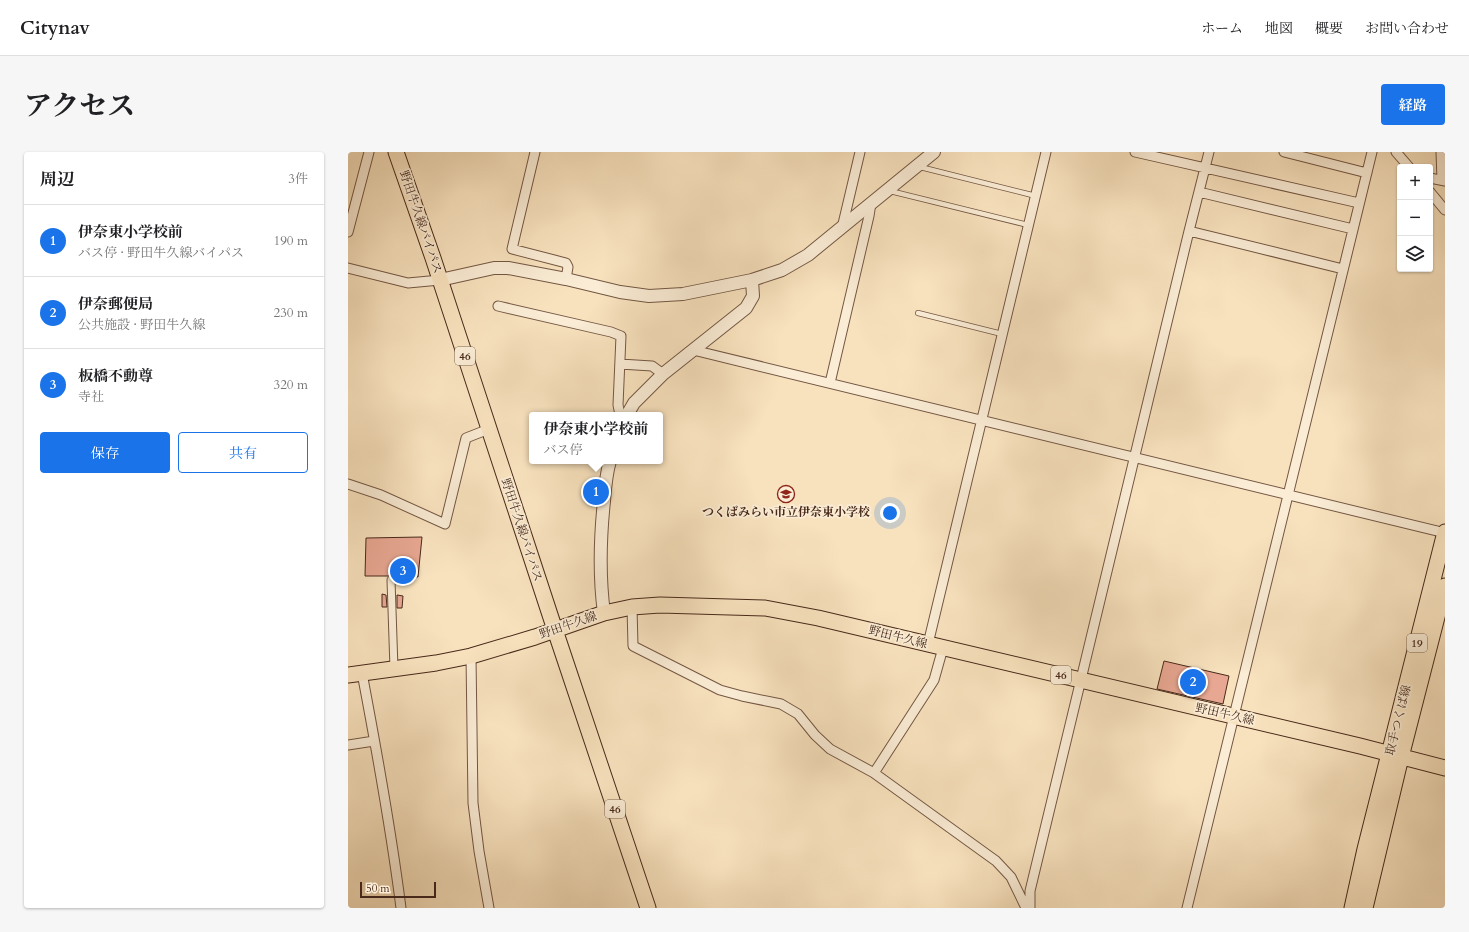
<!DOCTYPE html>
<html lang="ja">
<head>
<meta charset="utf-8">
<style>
	:root { --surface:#fff; --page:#f6f6f6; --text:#202124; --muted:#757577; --line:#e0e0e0; --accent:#1a73e8 }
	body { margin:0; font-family:Cardo,"Noto Serif JP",serif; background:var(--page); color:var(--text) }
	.controls { position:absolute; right:12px; top:12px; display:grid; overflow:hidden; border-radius:4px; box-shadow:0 1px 3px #0004 }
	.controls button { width:36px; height:36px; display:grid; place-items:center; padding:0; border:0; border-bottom:1px solid var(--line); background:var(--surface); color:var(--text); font:20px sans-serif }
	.scale { position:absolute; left:12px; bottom:10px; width:76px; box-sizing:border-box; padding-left:4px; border:2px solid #48291a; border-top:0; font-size:11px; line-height:14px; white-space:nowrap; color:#48291a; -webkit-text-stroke:3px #faecd5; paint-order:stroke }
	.you { position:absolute; left:542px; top:361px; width:14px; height:14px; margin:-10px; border:3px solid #fff; border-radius:50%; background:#1a73e8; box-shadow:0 0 0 6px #1a73e833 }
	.badge { display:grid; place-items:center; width:26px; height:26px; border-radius:50%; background:var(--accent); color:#fff; font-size:13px; font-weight:700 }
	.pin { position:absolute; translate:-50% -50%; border:2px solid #fff; box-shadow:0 1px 4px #0006 }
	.popup { position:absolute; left:181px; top:260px; width:134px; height:52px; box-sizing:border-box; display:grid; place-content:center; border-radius:4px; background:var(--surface); filter:drop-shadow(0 1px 3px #0005); font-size:13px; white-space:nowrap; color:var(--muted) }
	.popup b { font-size:15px; color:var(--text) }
	.popup::after { content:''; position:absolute; left:50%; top:100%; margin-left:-8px; border:8px solid transparent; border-top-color:var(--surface) }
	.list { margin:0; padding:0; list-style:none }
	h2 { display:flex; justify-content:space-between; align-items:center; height:52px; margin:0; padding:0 16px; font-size:17px }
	h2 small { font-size:13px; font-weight:400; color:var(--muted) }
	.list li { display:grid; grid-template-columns:26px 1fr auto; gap:12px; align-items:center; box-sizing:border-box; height:72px; padding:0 16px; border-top:1px solid var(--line) }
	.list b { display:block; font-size:15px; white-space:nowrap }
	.list p { margin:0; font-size:13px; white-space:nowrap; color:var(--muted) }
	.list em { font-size:13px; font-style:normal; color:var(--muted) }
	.actions { display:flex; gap:8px; padding:12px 16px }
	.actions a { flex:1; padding:9px 0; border:1px solid var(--accent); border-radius:4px; text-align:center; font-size:14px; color:var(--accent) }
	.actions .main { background:var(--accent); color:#fff }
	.icon { flex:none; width:22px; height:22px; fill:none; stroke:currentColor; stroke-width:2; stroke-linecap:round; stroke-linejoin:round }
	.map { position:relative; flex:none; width:1097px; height:756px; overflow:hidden; border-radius:4px }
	header { display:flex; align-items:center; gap:24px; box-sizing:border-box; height:56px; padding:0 20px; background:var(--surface); border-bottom:1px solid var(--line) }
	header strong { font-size:19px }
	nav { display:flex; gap:22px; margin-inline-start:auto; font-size:14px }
	.intro { display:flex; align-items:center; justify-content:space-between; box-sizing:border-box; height:96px; padding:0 24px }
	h1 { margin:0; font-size:28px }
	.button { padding:10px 18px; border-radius:4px; background:var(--accent); color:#fff; font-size:14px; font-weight:700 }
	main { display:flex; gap:24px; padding:0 24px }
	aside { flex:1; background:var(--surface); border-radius:4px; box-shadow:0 1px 3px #0004 }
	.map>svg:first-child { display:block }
	.building { fill:#e8a792; stroke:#48291a }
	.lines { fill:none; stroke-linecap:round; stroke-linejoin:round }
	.service-casing { stroke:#745743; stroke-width:6 }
	.pedestrian-casing { stroke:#745743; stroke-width:9 }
	.minor-casing { stroke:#745743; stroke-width:11 }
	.tertiary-casing { stroke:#745743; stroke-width:14 }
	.primary-casing { stroke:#48291a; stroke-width:17 }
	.service { stroke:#faecd5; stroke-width:4.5 }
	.pedestrian { stroke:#faecd5; stroke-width:7 }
	.minor { stroke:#faecd5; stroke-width:9 }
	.tertiary { stroke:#faecd5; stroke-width:12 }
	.primary { stroke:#f8e2be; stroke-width:15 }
	.labels { text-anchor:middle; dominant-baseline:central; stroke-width:3.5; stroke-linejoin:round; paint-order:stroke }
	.shield { fill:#faecd5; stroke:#7d6452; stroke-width:1 }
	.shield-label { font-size:11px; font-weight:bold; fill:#48291a }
	.street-label { font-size:12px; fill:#48291a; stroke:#faecd5 }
	.poi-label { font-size:12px; font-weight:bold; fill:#48291a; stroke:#faecd5 }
</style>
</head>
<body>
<header>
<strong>Citynav</strong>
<nav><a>ホーム</a><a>地図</a><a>概要</a><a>お問い合わせ</a></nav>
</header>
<div class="intro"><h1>アクセス</h1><a class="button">経路</a></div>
<main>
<aside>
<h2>周辺<small>3件</small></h2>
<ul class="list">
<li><span class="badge">1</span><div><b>伊奈東小学校前</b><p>バス停 · 野田牛久線バイパス</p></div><em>190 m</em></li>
<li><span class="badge">2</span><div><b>伊奈郵便局</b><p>公共施設 · 野田牛久線</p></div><em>230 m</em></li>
<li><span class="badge">3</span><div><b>板橋不動尊</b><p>寺社</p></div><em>320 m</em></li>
</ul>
<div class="actions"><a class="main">保存</a><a>共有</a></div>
</aside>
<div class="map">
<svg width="1097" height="756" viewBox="0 0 1097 756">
	<rect width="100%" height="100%" fill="#f8e2be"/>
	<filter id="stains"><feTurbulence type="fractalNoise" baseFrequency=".005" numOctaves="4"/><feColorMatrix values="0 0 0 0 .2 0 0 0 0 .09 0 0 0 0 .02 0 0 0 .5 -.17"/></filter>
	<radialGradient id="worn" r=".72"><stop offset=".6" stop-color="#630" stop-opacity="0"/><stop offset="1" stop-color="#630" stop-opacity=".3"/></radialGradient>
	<path class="building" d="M74,385L70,425L46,424L43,423L40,424H17L18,386Z
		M34,442L38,443L39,455H34Z
		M49,443L55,444L54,456H49Z
		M816,509L881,524L875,552L809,537Z"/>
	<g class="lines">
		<g class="service-casing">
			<path id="service" d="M572,15L688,44
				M542,39L680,73
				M570,161L654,182"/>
		</g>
		<g class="pedestrian-casing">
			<path id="pedestrian" d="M43,428L46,517"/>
		</g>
		<g class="minor-casing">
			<path id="minor" d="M187,0L164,97L218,111L220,115L218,127
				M787,0L1011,51
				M936,0L1019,21
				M1048,0L1061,15
				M1093,0L1094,28
				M1082,26L1097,29
				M851,40L1005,77
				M1082,40L1097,58
				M494,76L512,0
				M841,79L995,117
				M0,80L21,0
				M0,116L60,131L92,128
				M150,154L263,180L273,184L270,253L272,263
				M345,198L1097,381
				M272,212L304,214L315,222
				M482,231L521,64L523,51
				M0,332L33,343L97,372L118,286L141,277
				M284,455L285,494L372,538L394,544L433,552L450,562L467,583L482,597L526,621L648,709L663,725L678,756
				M580,492L698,0
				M123,504L125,651L131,699L141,756
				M14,521C29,600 43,677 53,756
				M0,593L26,589
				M526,621L586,528L595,496
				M682,756V739L841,79L861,0
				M839,756L1024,0"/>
		</g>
		<g class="tertiary-casing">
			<path id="tertiary" d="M92,128L146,116H160L218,127L272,140L301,144L335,142L404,128L434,118L460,103L586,0
				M279,263L286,251L315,222L398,156L405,144L404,128
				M256,461C251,424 252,387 256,349C257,336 258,322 262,309"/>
		</g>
		<g class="primary-casing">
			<path id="primary" d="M48,0L85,106L207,478L300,756
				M0,523L88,511L123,504L187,485L256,461L284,455L312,453L417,456L470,466L1012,594L1097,616
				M1004,756L1017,697L1097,380
				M1017,756L1053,605L1097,434"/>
		</g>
		<use href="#service" class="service"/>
		<use href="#pedestrian" class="pedestrian"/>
		<use href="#minor" class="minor"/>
		<use href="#tertiary" class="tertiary"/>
		<use href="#primary" class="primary"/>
	</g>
	<defs>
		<g id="school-ring" transform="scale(0.9)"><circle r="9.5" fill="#faecd5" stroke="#8f2418" stroke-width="1.5"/><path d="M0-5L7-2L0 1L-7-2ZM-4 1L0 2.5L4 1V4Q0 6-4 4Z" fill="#8f2418"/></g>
	</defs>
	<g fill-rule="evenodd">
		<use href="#school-ring" x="438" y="342"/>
	</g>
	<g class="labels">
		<g class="shield">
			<rect x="107" y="195" width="20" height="18" rx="3"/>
			<rect x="1059" y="482" width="20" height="18" rx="3"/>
			<rect x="703" y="514" width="20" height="18" rx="3"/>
			<rect x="257" y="648" width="20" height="18" rx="3"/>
		</g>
		<g class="shield-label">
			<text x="117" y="204">46</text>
			<text x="1069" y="491">19</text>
			<text x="713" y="523">46</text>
			<text x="267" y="657">46</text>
		</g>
		<g class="street-label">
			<text transform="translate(73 70) rotate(71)">野田牛久線バイパス</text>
			<text transform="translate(174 378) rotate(72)">野田牛久線バイパス</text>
			<text transform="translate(220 473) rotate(-19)">野田牛久線</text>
			<text transform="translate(550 485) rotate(14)">野田牛久線</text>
			<text transform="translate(877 562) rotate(13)">野田牛久線</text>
			<text transform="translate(1050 568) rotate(-76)">取手つくば線</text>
		</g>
		<g class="poi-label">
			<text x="438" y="360">つくばみらい市立伊奈東小学校</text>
		</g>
	</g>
	<rect width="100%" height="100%" filter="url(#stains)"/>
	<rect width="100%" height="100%" fill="url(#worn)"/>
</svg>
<div class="controls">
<button>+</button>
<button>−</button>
<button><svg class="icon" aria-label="layers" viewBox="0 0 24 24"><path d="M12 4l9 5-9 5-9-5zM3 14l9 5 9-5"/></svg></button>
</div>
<div class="scale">50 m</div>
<div class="you"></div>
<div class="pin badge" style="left:248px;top:340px">1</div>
<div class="popup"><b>伊奈東小学校前</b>バス停</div>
<div class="pin badge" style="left:845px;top:530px">2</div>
<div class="pin badge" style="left:55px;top:419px">3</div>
</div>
</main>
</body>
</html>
